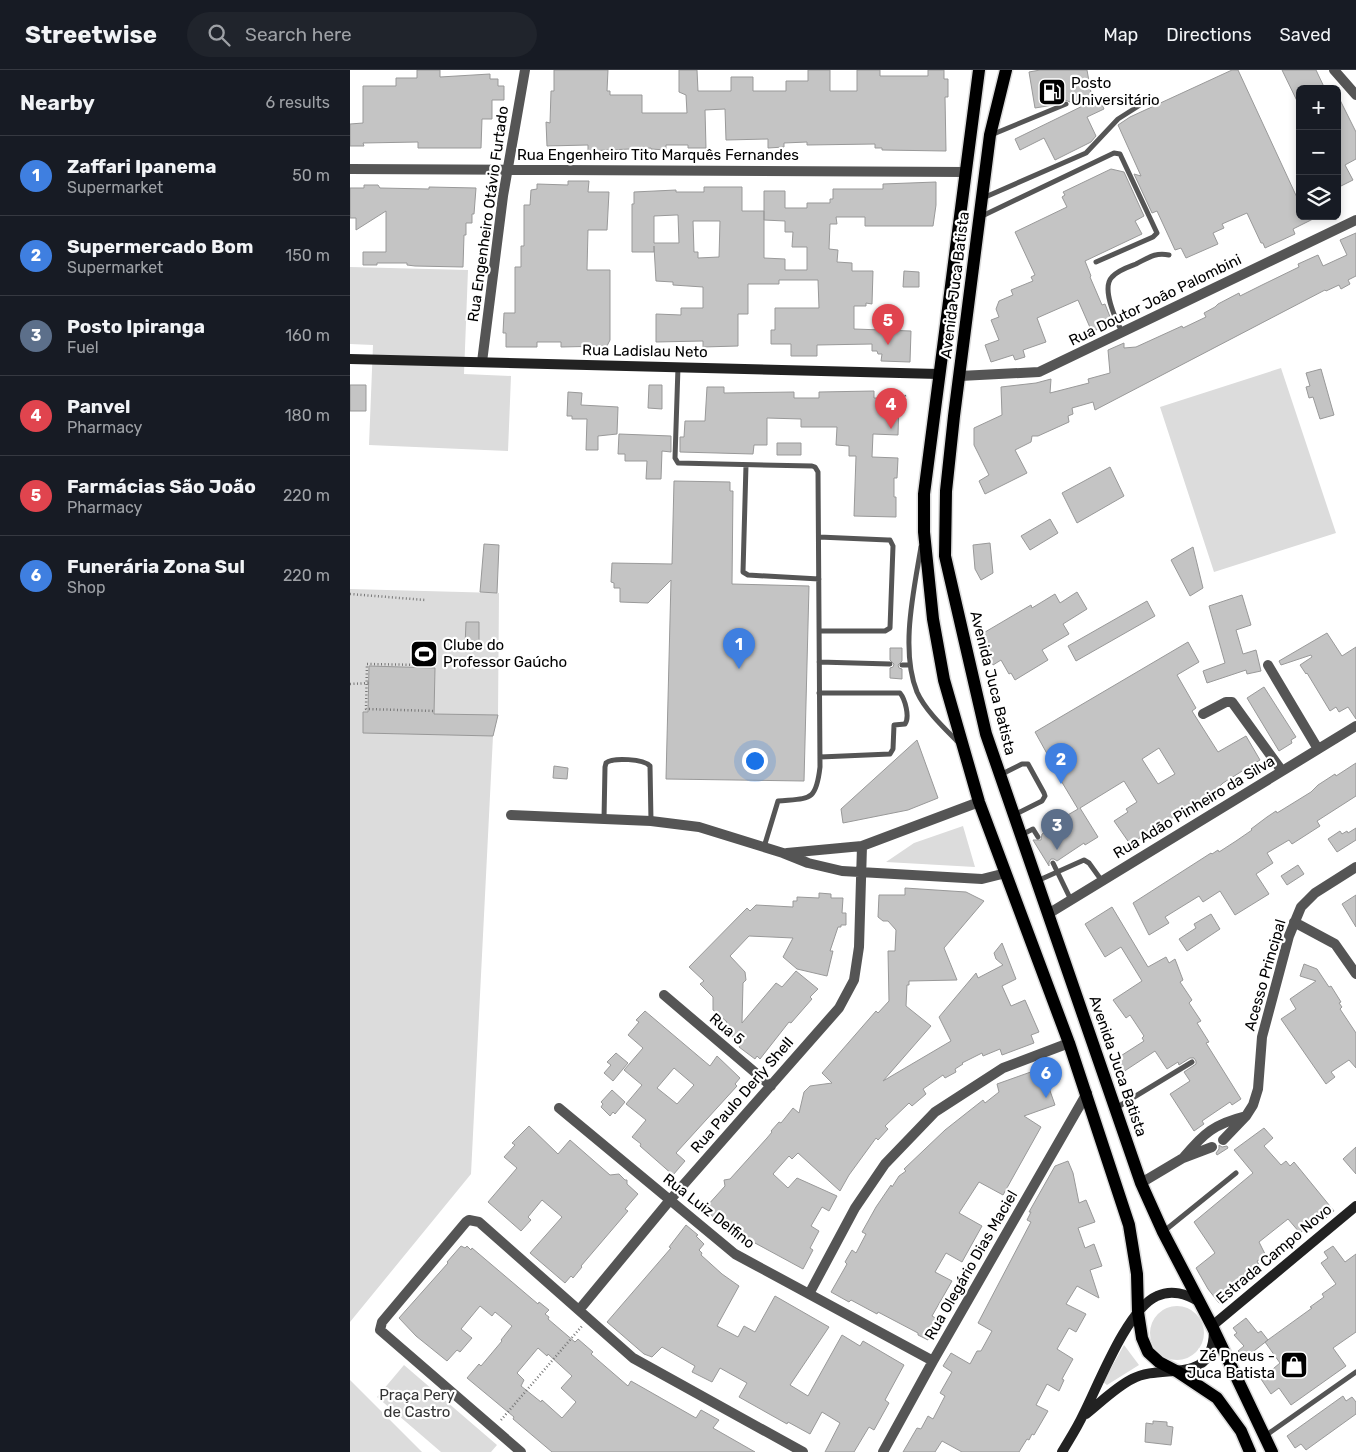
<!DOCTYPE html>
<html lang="en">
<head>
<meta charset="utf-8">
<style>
	:root { --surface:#171b24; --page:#20242c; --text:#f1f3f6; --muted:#9ea1a6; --line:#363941; --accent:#db2777 }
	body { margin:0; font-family:Rubik,sans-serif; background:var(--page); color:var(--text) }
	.controls { position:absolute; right:15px; top:15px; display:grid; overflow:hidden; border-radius:8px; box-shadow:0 2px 8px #0003 }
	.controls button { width:45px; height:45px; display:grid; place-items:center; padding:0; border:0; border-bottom:1px solid var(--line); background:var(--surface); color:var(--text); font:25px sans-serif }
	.you { position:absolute; left:404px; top:690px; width:18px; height:18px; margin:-12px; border:4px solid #fff; border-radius:50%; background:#1a73e8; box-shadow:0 0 0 8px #1a73e833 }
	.badge { display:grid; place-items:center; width:32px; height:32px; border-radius:50%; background:var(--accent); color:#fff; font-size:16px; font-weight:700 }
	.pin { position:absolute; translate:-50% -41px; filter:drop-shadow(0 1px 2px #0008) }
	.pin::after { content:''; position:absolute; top:26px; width:18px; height:15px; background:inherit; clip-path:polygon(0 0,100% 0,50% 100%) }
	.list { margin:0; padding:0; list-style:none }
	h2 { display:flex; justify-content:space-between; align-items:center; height:65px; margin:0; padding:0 20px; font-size:21px }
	h2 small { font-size:16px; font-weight:400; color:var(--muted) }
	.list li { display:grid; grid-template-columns:32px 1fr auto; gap:15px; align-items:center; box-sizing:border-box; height:80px; padding:0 20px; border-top:1px solid var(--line) }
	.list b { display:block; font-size:19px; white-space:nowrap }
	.list p { margin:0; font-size:16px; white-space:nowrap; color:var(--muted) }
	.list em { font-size:16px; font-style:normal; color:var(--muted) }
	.icon { flex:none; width:28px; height:28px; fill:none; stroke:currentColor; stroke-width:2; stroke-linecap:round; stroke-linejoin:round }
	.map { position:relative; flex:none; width:1006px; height:1382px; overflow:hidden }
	header { display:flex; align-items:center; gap:30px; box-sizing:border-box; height:70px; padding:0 25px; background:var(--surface); border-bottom:1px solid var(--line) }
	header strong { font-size:24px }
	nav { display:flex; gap:28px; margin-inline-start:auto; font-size:18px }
	.search { width:350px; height:45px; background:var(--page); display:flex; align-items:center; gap:12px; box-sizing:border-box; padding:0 18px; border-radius:28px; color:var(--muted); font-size:19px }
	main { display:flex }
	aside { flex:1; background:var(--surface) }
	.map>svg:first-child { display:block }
	.green { fill:#dcdcdc }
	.building { fill:#c4c4c4; stroke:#999; fill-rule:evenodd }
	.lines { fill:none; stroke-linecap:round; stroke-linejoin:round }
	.primary-casing { stroke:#dbdbdb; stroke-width:15 }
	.path { stroke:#777; stroke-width:2.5; stroke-dasharray:1 2.5; stroke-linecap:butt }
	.lane { stroke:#555; stroke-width:5 }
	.street { stroke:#555; stroke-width:10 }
	.secondary { stroke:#222; stroke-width:10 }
	.primary { stroke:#000; stroke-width:12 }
	.labels { text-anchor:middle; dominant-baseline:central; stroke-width:4.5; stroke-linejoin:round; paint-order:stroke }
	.poi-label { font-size:15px; fill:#000; stroke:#fff; text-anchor:start }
	.street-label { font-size:15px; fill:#000; stroke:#fff }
	.park-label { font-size:15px; fill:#333; stroke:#fff }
</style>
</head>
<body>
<header>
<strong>Streetwise</strong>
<div class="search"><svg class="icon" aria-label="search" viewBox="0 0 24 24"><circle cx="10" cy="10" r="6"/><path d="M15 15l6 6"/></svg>Search here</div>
<nav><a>Map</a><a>Directions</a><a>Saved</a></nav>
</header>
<main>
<aside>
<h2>Nearby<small>6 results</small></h2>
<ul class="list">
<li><span class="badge" style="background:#3f7fe0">1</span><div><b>Zaffari Ipanema</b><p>Supermarket</p></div><em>50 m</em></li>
<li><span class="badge" style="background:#3f7fe0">2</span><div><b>Supermercado Bom</b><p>Supermarket</p></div><em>150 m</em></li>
<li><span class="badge" style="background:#5c6f8a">3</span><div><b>Posto Ipiranga</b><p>Fuel</p></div><em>160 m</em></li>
<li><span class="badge" style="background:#e0444e">4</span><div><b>Panvel</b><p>Pharmacy</p></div><em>180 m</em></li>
<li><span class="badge" style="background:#e0444e">5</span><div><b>Farmácias São João</b><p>Pharmacy</p></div><em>220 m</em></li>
<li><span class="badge" style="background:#3f7fe0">6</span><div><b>Funerária Zona Sul</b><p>Shop</p></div><em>220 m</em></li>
</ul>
</aside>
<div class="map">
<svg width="1006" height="1382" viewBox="0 0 1006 1382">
	<rect width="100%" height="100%" fill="#fff"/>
	<path class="green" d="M0,197L118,200L114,304L161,306L158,381L19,375L23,275L0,274Z
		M931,298L986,463L864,502L810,337Z
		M0,519L149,523L148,645L143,666L121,1104L0,1252Z
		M613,756L625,797L536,792L564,773Z
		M800 1263a27 27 0 1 1 54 0a27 27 0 1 1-54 0Z
		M774,1275L789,1295L757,1315L753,1312Z
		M54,1295L147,1375L141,1382H91L27,1327Z
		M0,1310L72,1382H0Z"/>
	<path class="building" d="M67,0H90V7L140,4V9H148V16H154V30H142V49H132L131,78H68V72L13,73L14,76H0V54L13,53V16H46V8H67Z
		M204,0H258L257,21H260V25H292V43H337L336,25L329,22V0H347L348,21H381V7H403V21H436V11H458V0H480V21H507V0H530V6H578V0H594V9H598V27H595L596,81L532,80V78H525V74L457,75V72L434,73V77L418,78V69L376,70L375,39L355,40L356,78H338V75H316V80L301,79V78L238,81V75L197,76L196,52L200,53L201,21H204Z
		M690,0H737L742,28L720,32L715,30L703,35L685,38L679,2Z
		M882,0H888L950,134V146H969L943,159L945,164L915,178L913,173H911L897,143L872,154L874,158L863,163L868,174L836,188L831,178L825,180L807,141L802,143L784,104L791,106L768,55L780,47Z
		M932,0H966L975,19H950V37Z
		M987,24L1006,62V89L995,95L1003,110L987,118Z
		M749,28L754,39L737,47L746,66L741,72L705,90L694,68L670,80L665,69Z
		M761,99L774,102L794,146L785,151L792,164L735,191L741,206L740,207L752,235L755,234L762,252L742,262L728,230L687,248L696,272L673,280L675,287L665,290L663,285L641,292L635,275L649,270L641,250L649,247L646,239L649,231L663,225L661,220L683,211L681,207L685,205L665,162L717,137L712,127L715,125L713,122Z
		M218,111H239L238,122H259L257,160H238L237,200H260V270L257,276L211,277V272H187V277H156V263H153L154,243H165V197H171V176H174V135H180L181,120L187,119V114L218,115Z
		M586,112V135L583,156H515V147H486L487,154H480L479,179L488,180L487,192L502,193V201H523L522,234L516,233V236H504V259L561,261L560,292L531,291L532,284H528L527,281H522V274L467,275V286H441V274H421V260H425V238H469L468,210H429V214H398V244H388V276L353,277V271L306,272V244L331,245V238H353V217L323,215V212L306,211L304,176V182H282V134H284V122L326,120V122H354V117H392V141H414V188L435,189V200H457V177H442L443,162H435V151L414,150V121H435V138H457V133H480V129H483V119H533V114ZM326,145H328L329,173H304V146ZM343,151H370L369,187L348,188V182H344Z
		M14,115H28L30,118L79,119V117L126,118L124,144H122V153H116V165H114L113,197L65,196L57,195V193H27V195H13V182H36V141L6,160V148H0V118H14Z
		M1006,163V206L998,210L1000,214L991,219L989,215L976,221L975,220L745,340L743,332L722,338L723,344L718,346L719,352L688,366H682L681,372L665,380L677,403L635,424L629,411L639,405L624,375V358L652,345L651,317L686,313L701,309L700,323L739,313L738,309L760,303L758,280L774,273V278L786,277L832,256L833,258L856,247L854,243L865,237L868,234L889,223L890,226L912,215L949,197L948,194L968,185L973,196L997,185L990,170Z
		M554,201L569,202V217H553Z
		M971,299L984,345L970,349L963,327L959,328L956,317L960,316L956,303Z
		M0,315H16V341H0Z
		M299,315H312V339L298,338Z
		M357,317H374V323L444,322V328H469V322L524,321V328L549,329L548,365L523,364L522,387L548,388L547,408H544V427H546V447L504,446L506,386H499V376L486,375L487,357H451V349L417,348V375H404L403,384L330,382V367H334L335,351H355Z
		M218,322L232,323L231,335L268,337L267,364L248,366V380H236L237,349H222V346H217Z
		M269,364L321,366V382L312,381L311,409H296L297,391H275V384H268Z
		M427,373H451V385H427Z
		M760,397L774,426L727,453L712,423Z
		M324,411L380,412V421H383L382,514L459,516L454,711L316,709L321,510L298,533L270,532V518H264V513L261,512L262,493L322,494Z
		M700,449L708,463L680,480L671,466Z
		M640,473L643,503L631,510L625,499L623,475Z
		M134,474L149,475L147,523L130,522Z
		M843,477L853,518L840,526L821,490Z
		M727,522L737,539L713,554L719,564L692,580L698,590L665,610L661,603L659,604L651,590L643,595L633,577L636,575L630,565L681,535L682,538L705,524L710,533Z
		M892,525L901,555L886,560L893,584L906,580L911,601L897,604L896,600L857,613L853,601L875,593L859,536Z
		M797,531L805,546L726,591L718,576Z
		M116,552H129V577L115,576Z
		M977,563L992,586L1006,577V649L998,637L989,642L986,637L980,641L957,603L956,604L950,595L962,587L961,585L931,595L929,591Z
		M838,572L849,592L827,605L846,638L842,641L868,682L896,666L910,690L873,713L870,716L872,718L862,725L861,724L780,774L764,751L778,742L776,739L787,732L774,711L730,738L748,767L735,775L734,773L707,791L704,789H701L699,792V796L683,770H691L692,764L718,748L716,746L728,739L704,699L705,698L685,662ZM809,678L825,704L808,714L792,689Z
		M540,578H552V591L548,595L549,598L552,599V609L540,608V598L543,597L544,594L540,590Z
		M19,596L85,598L84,644L148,645L143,666L13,663V642H18Z
		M914,617L946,667L941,670L942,673L929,681L897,628Z
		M567,670L588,728L558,740L493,753L491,739Z
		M1006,693V726L967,751L970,756L942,774L939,770L917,783L923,793L906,804L919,824L885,845L870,821L853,832L849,826L815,847L819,853L799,865L783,833L861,783L862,784L868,780L869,782L886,771L902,760L901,759L917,747L926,741L927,743L961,722L968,715L985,704L986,706Z
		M204,696L218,698L217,709L203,708Z
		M1006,758V770L987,782L978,769L990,761L992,764L997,761L998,763Z
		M948,795L954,804L937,815L931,806Z
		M555,818L616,822L634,831L594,878L607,910L559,911V915H557L556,936L581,956L533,1011L601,971L589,947L626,903L628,908L653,895L646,889L644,883L652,873L666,909L652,916L661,936L675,930L689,962L681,965L684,973L652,985L650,979L633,986L632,983L612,993L613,994L605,999L606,1002L595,1008L593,1005L573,1019L576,1024L562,1036L559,1033L535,1056L538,1059L528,1070L526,1068L499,1105L490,1121L448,1083L442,1089L439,1086L423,1104L438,1118L447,1108L487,1126L479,1141L472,1137L461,1156L469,1161L460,1178L463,1180L453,1199L381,1160L380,1162L360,1144L362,1141L357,1136L375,1116L374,1110L380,1109L417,1068L422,1062L421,1061L429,1052L431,1053L443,1038L449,1043L454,1022L460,1016L482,1013L472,1003L526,941L528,943L539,931L538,881H545L546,860L538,851H533L528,847L529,825H555Z
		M469,823L481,824V828H493L492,843H496V855H491V857H488L480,881H483L477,906L447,899L433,887L443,868L399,866L380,886L395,902L396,910L393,913L392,953L426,913L432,917L446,901L468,919L460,927L462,929L441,953L439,952L410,989L407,986L405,989L389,977L391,974L372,958L377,952L363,940V927L350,914L354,911L339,897L397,838L400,841L406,835L443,837V831H447V827L469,828Z
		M1006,825V857L992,834Z
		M762,837L798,897L816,887L819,893L825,889L833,910L830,912L842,930L839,933L851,951L847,953L859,972L856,973L891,1029L882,1035L880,1032L852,1051L854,1054L844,1061L820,1024L840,1011L834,1002L846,994V991L844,988H840L829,995L828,992L817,999L805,981L773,1002L766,989L794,971L792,968L794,966L780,945L776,948L763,930L792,911L771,877L755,887L735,854Z
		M861,844L870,859L837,881L829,869L846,858L844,854Z
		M954,894L967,899L979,917L981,916L991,932L989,933L992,937L990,939L1006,963V998L999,990L981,1002L985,1007L976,1014L931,949L946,939L940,929L966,911L950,906Z
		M295,941L360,996L367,986L390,1008L385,1014L387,1016L326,1083L335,1091L323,1105L290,1076L291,1074L282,1067L296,1050L276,1034L292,1015L274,1000L293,978L278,965L289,952L286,950ZM324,998L344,1015L327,1034L307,1018Z
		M266,983L278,993L263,1011L254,1003L261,995L257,992Z
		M692,998L705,1035L674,1046L691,1057L653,1125L629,1112L609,1143L632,1156L612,1192L596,1183L585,1202L602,1211L582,1246L589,1250L578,1270L568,1265V1263L528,1242L527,1244L501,1230L499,1232L481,1222L497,1194L495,1192L502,1180L506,1183L516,1164L512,1162L526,1137L541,1115L542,1117L549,1106L556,1101L554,1099L595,1060L633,1030L635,1033L649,1022L647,1014Z
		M262,1020L275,1032L265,1044L263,1042L260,1046L251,1037L253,1034L251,1032Z
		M179,1056L208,1084L220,1070L260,1105L269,1104L275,1110H277V1114L288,1124L275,1139L278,1141L231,1196L232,1197L223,1208L221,1206L215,1213L180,1183L212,1147L192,1130L178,1147L181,1150L171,1161L138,1132L167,1098L154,1087L165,1075L162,1073Z
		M914,1058L923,1068L914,1076L931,1095L936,1091L940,1096L944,1092L984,1141L976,1148L972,1144L950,1163L938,1149L909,1172L916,1186L907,1191L909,1195L901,1199L905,1206L874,1232L869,1233L858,1219L846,1198L865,1183L844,1152L903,1103L884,1080Z
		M869,1075L872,1077L877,1076L878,1078L867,1085L866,1083L869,1079Z
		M1006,1077V1104L993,1089Z
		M718,1091L723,1103L729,1133L736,1130L745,1152L728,1158L735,1178L744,1174L752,1196L740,1200L749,1228L727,1216L716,1234L736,1244L726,1262L719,1258L707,1279L723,1289L712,1309L714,1310L709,1321L697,1314L686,1335L698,1341L684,1365L682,1364L679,1370L677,1369L669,1382H612L592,1371L585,1382H553L567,1358L571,1359L578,1346L583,1349L595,1326L590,1323L602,1302L593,1296L601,1283L620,1294L627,1281H631L642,1261L628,1253L681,1152L677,1150L681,1142H679L705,1096Z
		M336,1155L348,1165L346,1166L354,1174L349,1180L352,1183L351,1185L372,1204L389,1216L367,1256L388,1267L394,1256L405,1262L425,1226L479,1257L440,1315L458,1326L492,1265L510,1276L513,1271L554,1295L535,1330L539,1333L524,1360L519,1357L504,1382H475L490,1353L472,1342L460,1364L438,1352L437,1354L389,1327L397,1313L370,1298L362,1312L342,1302L345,1296L312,1277L302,1287L294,1284L257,1252L321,1178L319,1177Z
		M111,1176L115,1178L117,1176L121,1180L122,1178L188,1234L189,1232L199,1240L195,1244L199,1247L198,1249L225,1272L228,1269L243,1282L241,1284L278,1316L281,1311L346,1348L351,1340L369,1350L363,1358L405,1382H202L163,1349L164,1347L117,1308L129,1294L131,1296L152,1271L151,1270L162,1256L145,1242L142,1246L130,1236L111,1259L122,1268L110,1282L107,1280L97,1291L66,1266L49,1248L98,1193L97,1192ZM188,1278L197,1286L198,1284L222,1306L211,1318L226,1332L212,1348L192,1330L191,1332L171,1316L174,1310L167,1303Z
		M983,1176L995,1192L1006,1184V1262L983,1278L996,1296L941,1335L929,1318L921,1324L911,1309L930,1293L915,1272L962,1238L960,1237L974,1227L972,1224L986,1214L971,1193L978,1188L974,1182Z
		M896,1248L908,1263L911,1261L918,1270L895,1288L888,1281L894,1276L884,1265L887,1263L883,1258Z
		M993,1326L996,1331L1002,1327L1006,1332V1344L956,1380L951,1374L945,1378L937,1366Z
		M803,1351L817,1352V1356L823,1357L821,1375L795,1372L796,1353L803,1354Z"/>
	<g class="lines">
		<g class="primary-casing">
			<path id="primary" d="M629,0L574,424V462L583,549L594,610L629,732L719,973L779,1155L787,1204L788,1242L792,1268L798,1282L809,1292L828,1302L867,1328L891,1361L900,1382
				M656,0L640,65L604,346L596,421L595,486L636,664L791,1113L813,1162L862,1256L922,1382"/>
		</g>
		<path class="path" d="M537,325L555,326V335
			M0,524L75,530
			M74,595L17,594L16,639L85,641
			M0,614L19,613
			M151,1350L232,1256"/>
		<path class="lane" d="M641,65L716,34
			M633,128L736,83L768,49L801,28
			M630,147L764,83L770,84L807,163L803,167L746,192
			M772,262C766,250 751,218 762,207C768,200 778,197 786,194C798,188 805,182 819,185
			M328,297L325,388L328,393L462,396L465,397L468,402L470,697C466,732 460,728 428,731L414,777
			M396,395L393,502L398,505L469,509
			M469,467L538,470H540L543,476L540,558L535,561H469
			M571,477C564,520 550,580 567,622C575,640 594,658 608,672
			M469,592L540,594
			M552,595H560
			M469,623H550C555,629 560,647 555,654L544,655L543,679L540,684L470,687
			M652,704L672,694H678L694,723L695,726L692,731L664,745
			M254,749L255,697L256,693C263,687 294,689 300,696L301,751
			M671,765L683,759L688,767
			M703,793L721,830
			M687,811L734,790L739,793L752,811
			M766,1038L842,992
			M813,1162L886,1103
			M915,1366L1006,1302"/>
		<path class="street" d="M984,0L1006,25
			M0,99L616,102
			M132,292L153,126L175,0
			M610,306L689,302L1006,150
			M918,595L968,679
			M853,644L876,632H882L932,701
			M161,745L301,751L349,757L433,783L458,793L492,801L632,809L656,803
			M437,783L512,776L629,732
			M698,844L1006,656
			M944,852L985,874L1006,904
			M314,925L421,1016
			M209,1038L385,1184L583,1291
			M873,1070L896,1046L903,1035L908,1019L912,967L939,866L951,837L965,823L1006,797
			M834,1087C854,1063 864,1054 896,1046
			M791,1113L833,1088L862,1077
			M459,1224L505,1138L535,1094L585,1042L653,998L719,973
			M229,1240L320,1130L489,938L504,910L509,877L512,776
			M171,1382L30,1260L32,1252L116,1152L119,1150L129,1152L283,1288L453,1382
			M533,1382L583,1291L737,1023"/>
		<path class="secondary" d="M0,289L589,304
			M862,1256L1006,1136
			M736,1344C750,1333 766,1317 782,1309C814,1292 862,1317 864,1262
			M712,1382C719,1370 727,1358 733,1345C748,1316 777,1239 807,1226C822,1219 836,1224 850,1232"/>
		<use href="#primary" class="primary"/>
	</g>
	<defs>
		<g id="fuel-square" transform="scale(1.4375)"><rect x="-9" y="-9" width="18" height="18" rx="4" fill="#000" stroke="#fff"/><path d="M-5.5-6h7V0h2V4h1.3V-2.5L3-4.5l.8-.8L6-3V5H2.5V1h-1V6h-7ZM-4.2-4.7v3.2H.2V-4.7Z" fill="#fff"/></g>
		<g id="stadium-square" transform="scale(1.4375)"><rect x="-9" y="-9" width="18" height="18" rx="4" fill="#000" stroke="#fff"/><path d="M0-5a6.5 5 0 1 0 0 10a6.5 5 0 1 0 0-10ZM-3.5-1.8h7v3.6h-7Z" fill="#fff"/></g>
		<g id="shop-square" transform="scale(1.4375)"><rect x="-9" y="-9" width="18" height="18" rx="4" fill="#000" stroke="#fff"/><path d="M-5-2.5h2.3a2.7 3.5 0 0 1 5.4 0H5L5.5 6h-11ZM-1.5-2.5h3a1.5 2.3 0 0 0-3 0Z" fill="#fff"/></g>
	</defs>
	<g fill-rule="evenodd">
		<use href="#fuel-square" x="702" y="22"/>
		<use href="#stadium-square" x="74" y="584"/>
		<use href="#shop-square" x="944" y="1295"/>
	</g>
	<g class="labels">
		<g class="poi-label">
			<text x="721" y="13">Posto<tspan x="721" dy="17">Universitário</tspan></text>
			<text x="93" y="575">Clube do<tspan x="93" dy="17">Professor Gaúcho</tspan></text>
			<text x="925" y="1286" text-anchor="end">Zé Pneus -<tspan x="925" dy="17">Juca Batista</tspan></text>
		</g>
		<g class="street-label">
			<text x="308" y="85">Rua Engenheiro Tito Marquês Fernandes</text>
			<text transform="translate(138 144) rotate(-82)">Rua Engenheiro Otávio Furtado</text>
			<text transform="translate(605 215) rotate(-83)">Avenida Juca Batista</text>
			<text transform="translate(805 230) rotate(-26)">Rua Doutor João Palombini</text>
			<text transform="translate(295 281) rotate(1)">Rua Ladislau Neto</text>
			<text transform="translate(643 613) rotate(76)">Avenida Juca Batista</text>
			<text transform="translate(844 737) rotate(-31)">Rua Adão Pinheiro da Silva</text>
			<text transform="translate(915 905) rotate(-74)">Acesso Principal</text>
			<text transform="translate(377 959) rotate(40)">Rua 5</text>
			<text transform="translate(768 996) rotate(71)">Avenida Juca Batista</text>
			<text transform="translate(392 1025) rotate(-49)">Rua Paulo Derly Shell</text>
			<text transform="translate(359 1141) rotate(38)">Rua Luiz Delfino</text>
			<text transform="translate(924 1184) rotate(-40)">Estrada Campo Novo</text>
			<text transform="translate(621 1195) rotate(-60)">Rua Olegário Dias Maciel</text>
		</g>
		<g class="park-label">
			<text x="67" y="1325">Praça Pery<tspan x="67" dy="17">de Castro</tspan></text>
		</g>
	</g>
</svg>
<div class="controls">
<button>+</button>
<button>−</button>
<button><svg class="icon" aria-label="layers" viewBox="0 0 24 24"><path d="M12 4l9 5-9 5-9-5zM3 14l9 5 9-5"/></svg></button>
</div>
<div class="you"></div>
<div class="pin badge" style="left:389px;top:599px;background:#3f7fe0">1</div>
<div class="pin badge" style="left:711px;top:714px;background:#3f7fe0">2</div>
<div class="pin badge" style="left:707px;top:780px;background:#5c6f8a">3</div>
<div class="pin badge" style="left:541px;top:359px;background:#e0444e">4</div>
<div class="pin badge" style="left:538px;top:275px;background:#e0444e">5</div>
<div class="pin badge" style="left:696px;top:1028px;background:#3f7fe0">6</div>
</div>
</main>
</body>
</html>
